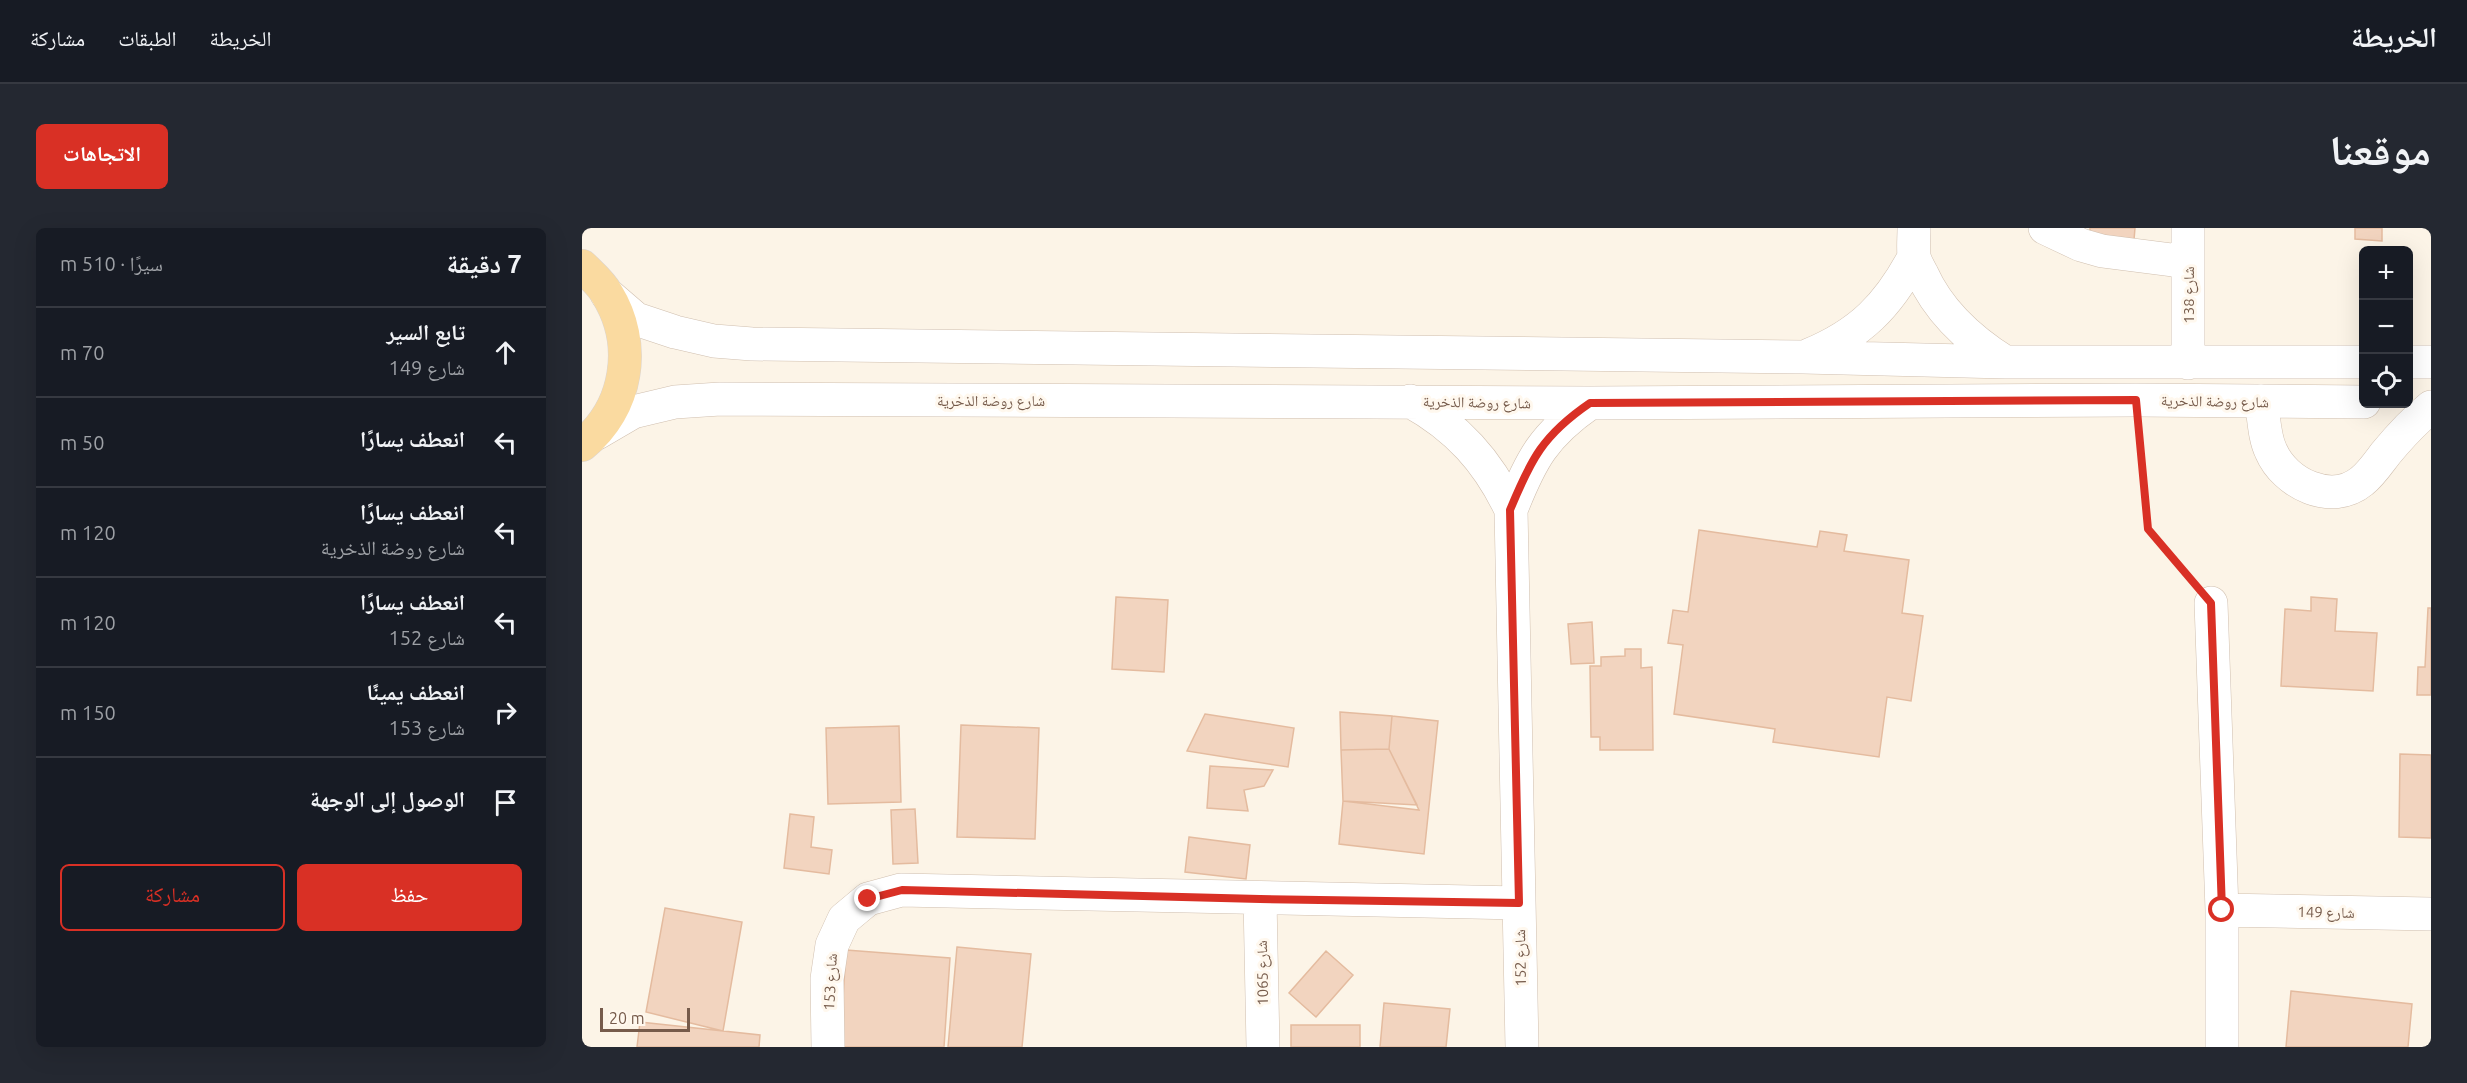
<!DOCTYPE html>
<html lang="ar">
<head>
<meta charset="utf-8">
<style>
	:root { --surface:#171b24; --page:#242831; --text:#f1f3f6; --muted:#9ea1a6; --line:#363941; --accent:#d93025 }
	body { margin:0; font-family:Ubuntu,"Noto Naskh Arabic",sans-serif; background:var(--page); color:var(--text); direction:rtl }
	.controls { position:absolute; right:18px; top:18px; display:grid; overflow:hidden; border-radius:9px; box-shadow:0 6px 24px #0002 }
	.controls button { width:54px; height:54px; display:grid; place-items:center; padding:0; border:0; border-bottom:2px solid var(--line); background:var(--surface); color:var(--text); font:30px sans-serif }
	.scale { position:absolute; left:18px; bottom:15px; width:90px; box-sizing:border-box; padding-left:6px; border:3px solid #765b4b; border-top:0; font-size:16px; line-height:21px; white-space:nowrap; color:#765b4b; -webkit-text-stroke:4px #fff8ee; paint-order:stroke }
	.stop { position:absolute; width:18px; height:18px; margin:-14px; border:4px solid #d93025; border-radius:50%; background:#fff }
	.stop.end { background:#d93025; border-color:#fff; box-shadow:0 2px 6px #0008 }
	.list { margin:0; padding:0; list-style:none }
	h2 { display:flex; justify-content:space-between; align-items:center; height:78px; margin:0; padding:0 24px; font-size:26px }
	h2 small { font-size:20px; font-weight:400; color:var(--muted) }
	.list li { display:grid; grid-template-columns:39px 1fr auto; gap:18px; align-items:center; box-sizing:border-box; height:90px; padding:0 24px; border-top:2px solid var(--line) }
	.list b { display:block; font-size:22px; white-space:nowrap }
	.list p { margin:0; font-size:20px; white-space:nowrap; color:var(--muted) }
	.list em { font-size:20px; font-style:normal; color:var(--muted) }
	.actions { display:flex; gap:12px; padding:18px 24px }
	.actions a { flex:1; padding:14px 0; border:2px solid var(--accent); border-radius:9px; text-align:center; font-size:21px; color:var(--accent) }
	.actions .main { background:var(--accent); color:#fff }
	.icon { flex:none; width:33px; height:33px; fill:none; stroke:currentColor; stroke-width:2; stroke-linecap:round; stroke-linejoin:round }
	.map { position:relative; flex:none; width:1849px; height:819px; overflow:hidden; direction:ltr; border-radius:9px }
	header { display:flex; align-items:center; gap:36px; box-sizing:border-box; height:84px; padding:0 30px; background:var(--surface); border-bottom:2px solid var(--line) }
	header strong { font-size:28px }
	nav { display:flex; gap:33px; margin-inline-start:auto; font-size:21px }
	.intro { display:flex; align-items:center; justify-content:space-between; box-sizing:border-box; height:144px; padding:0 36px }
	h1 { margin:0; font-size:42px }
	.button { padding:15px 27px; border-radius:9px; background:var(--accent); color:#fff; font-size:21px; font-weight:700 }
	main { display:flex; gap:36px; padding:0 36px }
	aside { flex:1; background:var(--surface); border-radius:9px; box-shadow:0 6px 24px #0002 }
	.map>svg:first-child { display:block }
	.building { fill:#f2d4bf; stroke:#e4bb9f; stroke-width:1.5 }
	.lines { fill:none; stroke-linecap:round; stroke-linejoin:round }
	.minor-casing { stroke:#d0bfaf; stroke-width:34 }
	.major-casing { stroke:#dbd4d0; stroke-width:34 }
	.path { stroke:#d7b7a2; stroke-width:4; stroke-dasharray:1.5 4.5; stroke-linecap:butt }
	.minor { stroke:#fff; stroke-width:33 }
	.major { stroke:#fadaa0; stroke-width:33 }
	.route { stroke:#d93025; stroke-width:8 }
	.labels { text-anchor:middle; dominant-baseline:central; stroke-width:6; stroke-linejoin:round; paint-order:stroke }
	.street-label { font-size:15px; fill:#765b4b; stroke:#fff8ee }
</style>
</head>
<body>
<header>
<strong>الخريطة</strong>
<nav><a>الخريطة</a><a>الطبقات</a><a>مشاركة</a></nav>
</header>
<div class="intro"><h1>موقعنا</h1><a class="button">الاتجاهات</a></div>
<main>
<div class="map">
<svg width="1849" height="819" viewBox="0 0 1849 819">
	<rect width="100%" height="100%" fill="#fcf4e7"/>
	<path class="building" d="M1508,0H1553L1552,12L1508,9Z
		M1773,0H1800V13L1773,11Z
		M1117,302L1235,319L1238,303L1265,307L1262,323L1327,332L1320,385L1341,388L1329,473L1305,469L1297,529L1191,514L1193,501L1092,486L1101,417L1086,415L1091,382L1106,384Z
		M534,369L586,372L582,444L530,441Z
		M1729,369L1755,371L1753,403L1795,405L1791,463L1699,458L1703,381L1729,383Z
		M1846,380H1849V467H1835L1836,439H1843Z
		M1010,394L1012,435L989,436L986,396Z
		M1043,421H1059V440L1070,439L1071,522H1018V509H1009L1008,438H1019V429L1043,428Z
		M758,484L810,488L807,521L759,522Z
		M623,486L712,500L706,539L605,523Z
		M810,488L856,493L842,626L757,616L761,573L837,582L807,521Z
		M379,497L457,500L453,611L375,609Z
		M317,498L319,574L246,576L244,500Z
		M807,521L835,577L761,573L759,522Z
		M1818,526L1849,527V610L1817,609Z
		M628,538L691,542L682,558L662,562L666,583L625,580Z
		M333,581L336,635L311,636L309,582Z
		M208,586L232,589L229,619L250,622L247,646L202,640Z
		M607,609L668,617L664,651L603,644Z
		M83,680L160,694L141,803L64,784Z
		M375,719L449,726L440,819H366Z
		M264,722L368,730L362,819H258Z
		M744,723L771,747L734,789L707,765Z
		M1709,763L1830,776L1826,819H1704Z
		M802,775L868,781L864,819H798Z
		M58,794L178,807L177,819H55Z
		M709,797H778V819H709Z"/>
	<g class="lines">
		<g class="minor-casing">
			<path id="minor" d="M1332,0C1332,9 1331,20 1332,28C1333,34 1337,40 1340,46C1357,84 1388,112 1423,134
				M1463,0L1499,17L1520,23L1606,34
				M1606,0V135
				M25,66L54,91L93,104L132,113L170,116L1221,129L1423,134H1782
				M1227,127C1278,106 1306,78 1332,29
				M1826,134H1849
				M828,173C875,199 906,233 929,282
				M1679,173C1682,188 1682,209 1689,223C1703,256 1750,278 1780,253C1789,246 1797,234 1804,225C1818,208 1832,193 1849,179
				M15,205L51,184L93,174L138,171L1008,175L1554,172L1782,174
				M1629,375L1640,682V819
				M678,671L681,819
				M1640,682L1849,686
				M246,819L245,751L250,717L262,691L286,671L319,662L937,675
				M940,819L929,282C949,231 962,207 1008,175"/>
		</g>
		<g class="major-casing">
			<path id="major" d="M0,38C9,47 19,55 25,66C56,116 46,180 0,217"/>
		</g>
		<path class="path" d="M1557,202L1566,301L1610,352"/>
		<use href="#minor" class="minor"/>
		<use href="#major" class="major"/>
	</g>
	<g class="lines">
		<path class="route" d="M286,671L320,662L678,671L937,675L928,282C949,231 961,207 1008,175L1554,172L1566,301L1629,375L1640,682"/>
	</g>
	<g class="labels">
		<g class="street-label">
			<text transform="translate(1606 67) rotate(-90)">شارع 138</text>
			<text x="409" y="172">شارع روضة الذخرية</text>
			<text transform="translate(1633 173) rotate(1)">شارع روضة الذخرية</text>
			<text transform="translate(895 174) rotate(1)">شارع روضة الذخرية</text>
			<text transform="translate(1744 684) rotate(1)">شارع 149</text>
			<text transform="translate(938 730) rotate(-91)">شارع 152</text>
			<text transform="translate(680 745) rotate(-91)">شارع 1065</text>
			<text transform="translate(248 754) rotate(-87)">شارع 153</text>
		</g>
	</g>
</svg>
<div class="controls">
<button>+</button>
<button>−</button>
<button><svg class="icon" aria-label="locate" viewBox="0 0 24 24"><circle cx="12" cy="12" r="6"/><path d="M12 2v4M12 18v4M2 12h4M18 12h4"/></svg></button>
</div>
<div class="scale">20 m</div>
<div class="stop" style="left:1640px;top:682px"></div>
<div class="stop end" style="left:286px;top:671px"></div>
</div>
<aside>
<h2>7 دقيقة<small>سيرًا · 510 m</small></h2>
<ul class="list">
<li><svg class="icon" aria-label="ahead" viewBox="0 0 24 24"><path d="M12 20V5M6 11l6-6 6 6"/></svg><div><b>تابع السير</b><p>شارع 149</p></div><em>70 m</em></li>
<li><svg class="icon" aria-label="left" viewBox="0 0 24 24"><path d="M17 20v-9H6M10 6l-5 5 5 5"/></svg><div><b>انعطف يسارًا</b></div><em>50 m</em></li>
<li><svg class="icon" aria-label="left" viewBox="0 0 24 24"><path d="M17 20v-9H6M10 6l-5 5 5 5"/></svg><div><b>انعطف يسارًا</b><p>شارع روضة الذخرية</p></div><em>120 m</em></li>
<li><svg class="icon" aria-label="left" viewBox="0 0 24 24"><path d="M17 20v-9H6M10 6l-5 5 5 5"/></svg><div><b>انعطف يسارًا</b><p>شارع 152</p></div><em>120 m</em></li>
<li><svg class="icon" aria-label="right" viewBox="0 0 24 24"><path d="M7 20v-9h11M14 6l5 5-5 5"/></svg><div><b>انعطف يمينًا</b><p>شارع 153</p></div><em>150 m</em></li>
<li><svg class="icon" aria-label="arrive" viewBox="0 0 24 24"><path d="M6 21V4h12l-3 4 3 4H6"/></svg><div><b>الوصول إلى الوجهة</b></div></li>
</ul>
<div class="actions"><a class="main">حفظ</a><a>مشاركة</a></div>
</aside>
</main>
</body>
</html>
